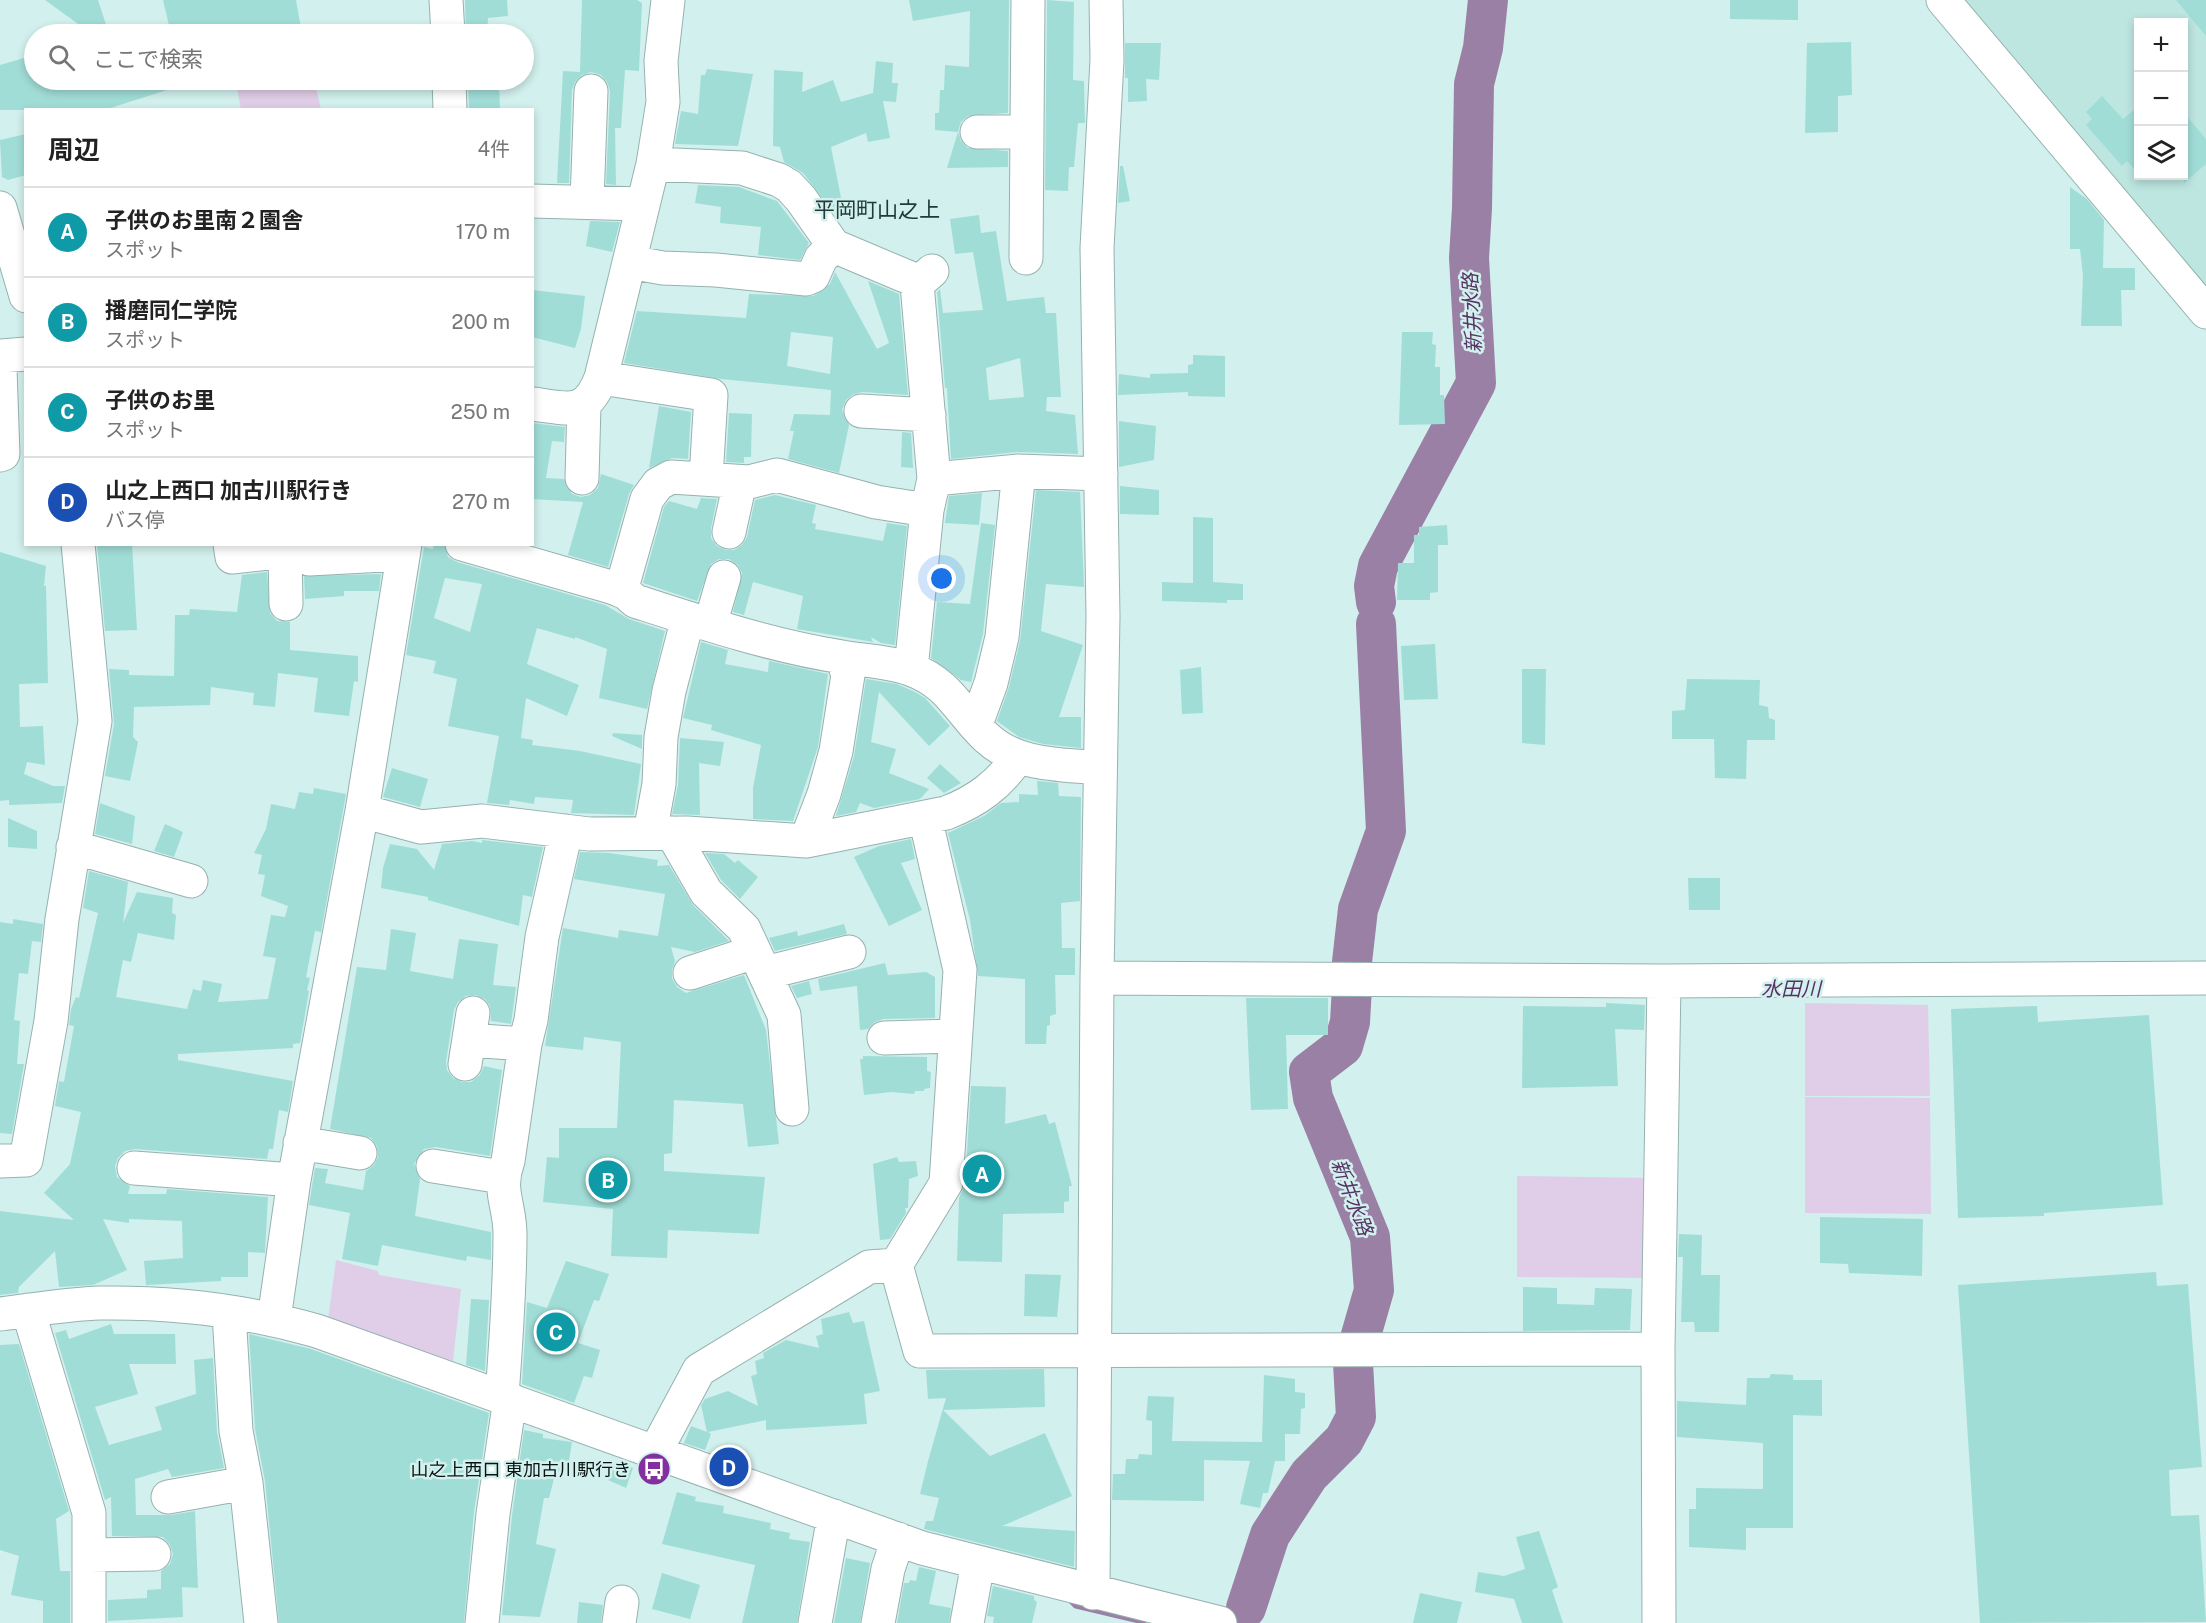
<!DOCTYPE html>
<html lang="ja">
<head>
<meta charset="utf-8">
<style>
	:root { --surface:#fff; --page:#f2f2f2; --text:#222; --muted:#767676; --line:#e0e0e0; --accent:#83309f }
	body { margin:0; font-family:"Public Sans","Noto Sans JP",sans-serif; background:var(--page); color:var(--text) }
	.controls { position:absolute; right:18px; top:18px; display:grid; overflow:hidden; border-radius:0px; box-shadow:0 3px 9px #0003 }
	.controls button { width:54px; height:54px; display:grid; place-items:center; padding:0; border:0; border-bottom:2px solid var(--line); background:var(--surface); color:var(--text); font:30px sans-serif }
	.you { position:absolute; left:942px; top:579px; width:21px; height:21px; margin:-15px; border:4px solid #fff; border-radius:50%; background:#1a73e8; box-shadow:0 0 0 9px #1a73e833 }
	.badge { display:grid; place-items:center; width:39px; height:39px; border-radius:50%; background:var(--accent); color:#fff; font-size:20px; font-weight:700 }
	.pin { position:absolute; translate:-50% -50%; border:3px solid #fff; box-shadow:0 2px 6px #0006 }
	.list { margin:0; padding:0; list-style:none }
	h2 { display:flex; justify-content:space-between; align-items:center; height:78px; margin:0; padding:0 24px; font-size:26px }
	h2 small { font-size:20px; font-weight:400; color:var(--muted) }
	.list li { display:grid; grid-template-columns:39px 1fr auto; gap:18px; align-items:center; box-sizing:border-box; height:90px; padding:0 24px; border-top:2px solid var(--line) }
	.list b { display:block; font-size:22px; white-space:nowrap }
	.list p { margin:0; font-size:20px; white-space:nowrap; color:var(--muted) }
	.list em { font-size:20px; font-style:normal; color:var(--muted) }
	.icon { flex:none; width:33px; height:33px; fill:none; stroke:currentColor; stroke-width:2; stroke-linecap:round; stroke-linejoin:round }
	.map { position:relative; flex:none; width:2206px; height:1623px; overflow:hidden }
	.search { position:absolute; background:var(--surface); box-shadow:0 3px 9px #0003; left:24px; top:24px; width:510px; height:66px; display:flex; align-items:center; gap:15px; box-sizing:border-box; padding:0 21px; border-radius:33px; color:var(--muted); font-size:22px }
	.panel { position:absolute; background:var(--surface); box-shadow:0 3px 9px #0003; left:24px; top:108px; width:510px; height:438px; border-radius:0px }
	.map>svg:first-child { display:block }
	.built { fill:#bde6e1; fill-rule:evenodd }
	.green { fill:#e0cee8 }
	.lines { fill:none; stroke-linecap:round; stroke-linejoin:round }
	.stream { stroke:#9b80a5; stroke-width:7 }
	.river { stroke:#9b80a5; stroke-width:40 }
	.building { fill:#a1ddd7; fill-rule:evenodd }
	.minor-casing { stroke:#95b2af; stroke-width:35 }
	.minor { stroke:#fff; stroke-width:33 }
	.labels { text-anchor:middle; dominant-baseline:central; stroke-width:5; stroke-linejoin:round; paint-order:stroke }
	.poi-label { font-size:18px; fill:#081312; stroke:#d2f0ed; text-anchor:end }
	.water-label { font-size:20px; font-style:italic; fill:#573264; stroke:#d2f0ed }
	.quarter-label { font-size:21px; fill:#213a38; stroke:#d2f0ed }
</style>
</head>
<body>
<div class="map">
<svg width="2206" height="1623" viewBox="0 0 2206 1623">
	<rect width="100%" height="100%" fill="#d2f0ed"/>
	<path class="built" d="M1957,0H2206V296ZM2138,22H2184V176H2138Z"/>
	<path class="green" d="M235,80H314L321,109H241Z
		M1805,1003L1928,1005L1930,1096H1805Z
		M1805,1097L1930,1098L1931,1214L1805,1213Z
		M1517,1176L1650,1178L1651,1278L1517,1277Z
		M336,1260L378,1271L379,1275L461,1289L453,1361L328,1320Z"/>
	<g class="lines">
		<path class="stream" d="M1070,1599L1076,1605L1143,1621"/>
		<path class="river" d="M1376,602L1374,586L1378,566L1476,383L1469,258L1472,208L1474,84L1483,48L1488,0
			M1352,962L1358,909L1386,831L1376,624
			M1246,1608L1270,1535L1309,1475L1344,1440L1356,1417L1353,1363L1374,1290L1370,1237L1313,1098L1309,1072L1343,1046L1350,1022L1352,987"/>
	</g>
	<path class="building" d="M45,0H98L109,34H92Z
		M163,0H296L302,34H171Z
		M465,0H507L508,16L488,18L487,34H466Z
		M582,0H637L642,3L639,71L625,70L621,128H615L616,185L606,184L610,91L607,82L601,75L591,72L582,75L575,82L572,90L569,183H557L563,71L580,72Z
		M909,0H1009L1008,113L968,116L961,122L958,131L961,141L968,148L1008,151V167L947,168L958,132L935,130V113H939L940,90H944L945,65L969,67L970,11L913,21Z
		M1047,0L1074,2L1073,80L1084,81L1085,123H1078L1074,167H1069L1068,191L1045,190Z
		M1730,0H1798V20L1730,19Z
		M2176,0H2206V36Z
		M1851,42L1852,95L1838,96V132L1805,133L1807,43Z
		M1125,43H1161L1159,80L1146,79L1147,101L1128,102V78H1125Z
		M34,55V80H185L186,84L104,110H0V65Z
		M876,61L893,63L892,83H898L896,102L883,101L890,138L868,142L866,133L831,147L843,208L832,211L803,173L784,162L780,147L773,146L774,70L803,72L802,92L833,80L841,102L873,93Z
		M707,69L753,74L738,146L675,144L681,111L698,114L701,75H705Z
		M468,80H499L500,110H469Z
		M2102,96L2123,119L2139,106V174L2127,161L2122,166L2086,125L2092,119L2086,112Z
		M2184,113L2206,139V164L2184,183Z
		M26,134V175L8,180L2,177L0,140Z
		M1120,166H1123L1130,201L1118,203Z
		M698,185L739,187L777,201L809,243L800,260L758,255L761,227L720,223L721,207L695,203Z
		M2070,187L2087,199L2104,220L2103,268H2135V290H2121L2122,326H2081L2083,276L2080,249H2070Z
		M979,215L981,233L996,231L1007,301L1044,297L1046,313H1056L1061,397H1047L1046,411L1075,415L1078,454L1017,452L951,459L947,388H945L937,292L940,289L943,313L983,310L973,252L955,254L950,219ZM1020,358L1024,397L989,400L986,368Z
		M590,221L620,222L612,252L586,246Z
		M835,272L877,349L889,343L868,281L899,294L908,395L862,392L852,395L846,400L842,410L849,425L839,473L788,459L794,431H790L794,414L830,415L831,390L721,379L624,363L637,311L746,318L749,294L813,296L830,284ZM791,332L833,337L830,374L787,366Z
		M532,290L585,296L581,329L575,348L532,337Z
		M1402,332H1433L1432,344L1436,345L1435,367H1440V395H1444L1445,424L1399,425Z
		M1193,355L1225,356V397L1188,396V392L1118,395L1119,374L1150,378V374L1188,373V365L1193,364Z
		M659,406L691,412L688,459L672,458L649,468Z
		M729,413L752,414L751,457H744V463L726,462Z
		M1119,421L1156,426L1154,460L1119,467Z
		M532,423L565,427L564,442L552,441L546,478L564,479L572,494L581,497L590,495L598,488L601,474L634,485L629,494L608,567L568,555L583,502L532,499Z
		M902,432L911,433L913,468L901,467Z
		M1120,486L1159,490V515L1120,514Z
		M1036,490L1080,492L1084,587L1046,584L1041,631L1083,645L1059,717H1081V748L1043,744L1019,737L997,721L1009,687L1020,641Z
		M982,493L979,525L945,523L949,496Z
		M775,495L816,505L812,523L816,524L815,529L883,541L887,523L907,526L895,645L881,643L871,637L873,642L797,629L803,596L753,582L744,615L733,612L742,573L738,565L729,559H719L711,564L697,601L643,583L664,507L669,501L697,509L701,498L717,499L711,528V538L717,546L726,550H734L742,545L747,537L755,500Z
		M1193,517L1213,518V582L1243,584V600H1227V603L1162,601V582L1193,583Z
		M981,523L995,525L983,634L971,682L961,680L931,658L937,602L970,604Z
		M1447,525L1448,545H1438V592L1430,593V600H1397L1398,563H1414V535H1419V527Z
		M97,544H132L137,630L105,631Z
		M434,544H444L448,557L457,562L605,605L629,619L665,631L647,709L599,698L607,649L575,637V639L537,628L527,664L579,685L567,716L526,698L521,738L533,740L532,745L580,751L641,764L634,815L571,813L573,800L535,797L534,804L510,800L509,805L487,803L499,736L448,726L457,679L433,673L436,661L406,655L424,547L433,549ZM445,578L482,584L470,632L434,618Z
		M0,552L46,566L44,586H46L48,683L19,684L20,727L43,726L45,765L27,762L24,774L53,786H65L62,803L9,805V800L0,801Z
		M267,572L270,613L277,621L290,622V650L358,656V682L354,681L349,716L314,712L318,678L278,673L275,707L253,705L254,693L211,687L210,705L134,707L133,737L138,742L130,781L105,776L114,724L109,669L129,670V675L174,676L175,615H189L190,609L237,612L242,575Z
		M381,574L379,591H344V596L305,599L304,576Z
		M701,642L728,650L725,664L768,672L769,661L828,674L818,747L793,821L753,819V788L761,745L711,730L712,725L683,718Z
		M1435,644L1438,699L1404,700L1401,646Z
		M1201,667L1203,713L1182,714L1180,670Z
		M1522,669H1546L1545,745L1522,743Z
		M866,679L897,684L915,692L925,698L950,726L929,746L879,692L871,742L896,749L889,773L929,789L920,799L874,808L860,803L856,812L836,816L854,756Z
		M1687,679L1760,680L1759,705L1768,707L1769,718L1775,720V740H1747L1746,779L1715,778L1714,739H1672V711L1685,710Z
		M613,733L642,735V749L612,736Z
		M680,738L724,742L720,766L699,763L700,815L672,814L678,785Z
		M940,764L961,783L944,793L927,778Z
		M392,768L428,779L420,807L383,797Z
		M1037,781L1058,783L1059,796L1081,797L1080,901L1061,903L1062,948H1075V975H1055L1056,1014L1050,1016V1025L1047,1026L1046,1044H1025V979L978,976L970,920L948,833L984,816L1001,803L1019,802V794L1038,795Z
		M314,788L346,794L321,932L315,931L306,977L310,978L307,990L309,991L300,1043L293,1044V1048L178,1054V1060L293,1081L288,1112L279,1110L273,1149H269L267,1159L135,1149L125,1151L118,1158L115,1166L117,1177L130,1186L128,1194H166L167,1189L268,1197L265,1253L248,1252V1277H221V1281L146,1285L144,1261L183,1258L182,1221L129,1219V1223L103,1219L127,1270L93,1285L59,1287L55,1251L19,1287L18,1293L0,1295V1211L74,1220L44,1193L70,1164L81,1112L55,1106L59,1081L64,1082L74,1026L69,1025L71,1009L76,997L79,998L98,913L83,908L89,871L128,882L123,923L137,892L173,898L172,913L176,915L174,940L138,933L131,962L123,960L116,997L187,1009L193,989L201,991L203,980L222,984L218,1002L268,999L276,958L263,956L271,915L285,917L288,906L261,896L265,875L258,874L262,855L254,853L266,829L271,804L295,809L299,792L313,794Z
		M100,803L135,816L132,844L95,834Z
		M8,818L37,831V849L8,847Z
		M165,824L183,832L174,857L154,851Z
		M911,839L915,859L901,863L922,910L889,926L854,857L879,846Z
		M482,840L543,847L532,897L523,895L519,926L428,900V897L381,888L383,868L390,844L417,849L434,870L442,844L472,841L482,843Z
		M580,852L609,853L658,860L657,866L669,865L693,905L729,941L695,952L671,947L675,961L672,970V978L677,987L686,993L744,975L766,1030L779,1144L748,1147L743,1104L674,1100L672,1153L664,1154V1171L765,1177L759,1234L668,1230L667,1258L611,1256L613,1209L543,1202L547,1157L559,1158V1128H617L621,1042L584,1037L583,1050L545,1046L563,928L618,938L619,930L658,936L665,894L574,879Z
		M705,853L724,854L735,863L738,860L758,877L740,899L721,880Z
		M1688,878H1720V910H1689Z
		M13,919L43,924L41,942L32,941L28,974L19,973L14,1020L20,1021L17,1064H24L12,1134L0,1133V922L13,924Z
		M844,924L847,934L775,951L769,938L797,931L798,936Z
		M391,929L416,933L410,971L453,979L459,939L498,944L493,985L516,987L511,1024L491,1021L490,1006L485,999L476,995L466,996L458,1002L454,1010L446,1062L447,1070L453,1078L462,1082H471L479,1076L484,1066L502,1070L490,1156L436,1147L424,1149L414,1164L420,1179L415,1216L491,1232V1260L467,1256L466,1261L382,1245L378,1266L342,1259L350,1213L309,1205L315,1168L328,1169L325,1183L363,1190L366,1171L374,1165L378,1157L377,1146L371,1138L330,1129L357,967L386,970Z
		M885,963L888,975L926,972L935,977V1018L883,1019L875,1022L868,1029L860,1030L857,986L820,991L818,979Z
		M809,981L812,994L797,998L791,986Z
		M1246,998H1328V1035H1286L1288,1109L1251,1110Z
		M1606,1003L1645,1005L1644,1030L1615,1029L1618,1086L1522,1088L1523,1006L1606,1007Z
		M2037,1006L2038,1022L2149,1015L2163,1205L2044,1213V1216L1958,1218L1951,1009Z
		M863,1056L927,1057V1071L931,1072L930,1088L924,1089V1091H915L914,1094L891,1092L864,1095L860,1059H863Z
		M971,1086L1006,1087L1005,1124L1046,1114L1049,1124L1055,1122L1072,1186H1069V1201L1064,1202V1213L1003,1214L1002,1262L957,1261L959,1198L965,1184Z
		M897,1157L899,1162L916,1161L918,1176L909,1179L908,1208H905L906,1213L890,1239L880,1240L873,1164Z
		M1820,1217L1923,1219L1922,1276L1849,1273L1848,1264L1820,1263Z
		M1679,1234L1702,1235L1701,1275H1720L1719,1332H1695L1694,1322H1681L1683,1257H1678Z
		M566,1261L609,1274L599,1301L594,1300L578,1343L600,1350L592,1378L584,1376L574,1403L522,1384L527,1302L547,1308Z
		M2156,1272L2157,1286L2188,1284L2202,1467L2169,1470L2171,1516L2199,1515L2206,1622L1980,1623L1958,1285Z
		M1025,1274L1061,1275L1057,1317L1024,1316Z
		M1523,1287L1557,1288V1304L1594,1305L1595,1288L1632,1289L1630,1330L1523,1331Z
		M471,1299L489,1300L485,1371L466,1365Z
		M849,1312L853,1323L864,1321L880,1391L864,1394L867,1424L766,1430V1420L708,1432L711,1434L705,1450L684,1443L691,1426L707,1432L701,1405L705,1399L728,1391L758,1406L751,1376L757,1374L755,1361L764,1358L763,1353L786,1340L819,1348L816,1336L823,1334L821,1319Z
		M111,1324L114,1334H175L176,1364H129L138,1394L95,1407L109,1445L162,1430L155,1407L196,1394L194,1360L213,1358L217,1432L224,1468L172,1477L168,1469L135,1479L136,1515H171L195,1511L198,1588L182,1587L183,1617L108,1621V1600L147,1598V1590L161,1589V1571L170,1564L173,1554L170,1545L163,1537L112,1536L111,1497L105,1500L55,1333L66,1330L69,1339Z
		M249,1334L311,1349L489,1413L474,1512L464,1623H279L265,1481L255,1429Z
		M19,1344L69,1511L56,1519L60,1571H70V1623H43V1601L11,1595L19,1556L0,1550V1345Z
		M1044,1369L1045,1407L943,1410L990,1456L1045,1433L1072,1496L1002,1526L1075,1531L1074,1567L924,1529L926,1521H933L939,1498L920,1494L928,1461L946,1398L928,1399L926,1370Z
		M1771,1374L1793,1375V1380H1822V1416L1793,1415V1528H1746V1550L1689,1547V1509H1696V1488L1763,1489V1443L1677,1437V1401L1746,1405L1747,1378H1769Z
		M1264,1375L1295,1379V1392L1305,1393V1408L1301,1409L1300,1434H1285V1461H1275L1268,1493H1263L1260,1508L1240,1504L1250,1461L1204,1460V1501L1112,1500L1113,1474H1125L1126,1459H1138L1139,1454L1152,1455V1421L1146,1420L1148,1396L1174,1397L1172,1441L1262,1442Z
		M524,1430L543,1434V1438L572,1442L567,1473L556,1471L549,1498H544L536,1544L556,1549L540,1617L502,1615L512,1516Z
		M614,1462L633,1468L626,1488L608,1480Z
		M677,1492L696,1497L695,1501L724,1506L723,1513L771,1523L770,1529L790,1533L789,1539L810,1542L797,1623H742L755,1565L662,1544Z
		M1539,1531L1558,1587L1552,1590L1563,1623H1522L1514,1599L1475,1592L1478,1572L1504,1576L1525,1569L1516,1537Z
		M846,1558L870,1563L860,1623H834Z
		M919,1567L936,1571L929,1604L951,1608L949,1623H897L904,1583H909L910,1580L916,1581Z
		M662,1573L700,1585L690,1619L652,1609Z
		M993,1586L1034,1596V1600L1037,1602L1032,1623H993L994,1617L987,1616Z
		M1420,1593L1462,1602L1457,1623H1413Z
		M579,1602L603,1605L601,1623H577Z"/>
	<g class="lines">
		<g class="minor-casing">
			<path id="minor" d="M446,0L448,34
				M1943,0L2206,312
				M449,80L450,110
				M977,132H1027
				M653,164L742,168L779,180L789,186L801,199L834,246L910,278L917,284
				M532,201L642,204
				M587,201L591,91
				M0,208L26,296
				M1026,258L1028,0
				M629,262L663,268L716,270L806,279L813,276L821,258L834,246
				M0,356L26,354
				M0,368L3,454L0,455
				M601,378L653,164L663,102L661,61L668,0
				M532,404C568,408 585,418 601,378L711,395L706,478
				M861,411L929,415
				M582,478L584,405
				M934,479L1019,471L1101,474
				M729,532L740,482
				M230,544L232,557L296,550L309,559L403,554
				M462,544L611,587L625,592L635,601C703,623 772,646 842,657C865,661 888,661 910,669C950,683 959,712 987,738C1017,766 1061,764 1099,768
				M285,552L286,604
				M621,591L647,499L658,484L671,477L749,482L777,475L876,502L927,510
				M710,625L724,577
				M911,669L927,510L934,479L917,284L932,271
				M976,724L991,683L1002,637L1019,471
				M362,811L421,827L482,821L589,834L687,833L806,841L824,794L836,751L848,675L842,657
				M925,817L960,970L946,1183L896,1265L920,1351L1658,1349
				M650,833L659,784L661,737L669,691L688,618
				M672,833L706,892L744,929L784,1015L792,1109
				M806,841L946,813C977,801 999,785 1018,757
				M73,847L191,881
				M690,973L754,952
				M765,973L849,952
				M1097,978L1664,981L2206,978
				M884,1038L955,1036
				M469,1040L525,1044L508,1161C497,1190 510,1205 510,1234C510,1288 506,1342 502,1396
				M525,1044L531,1020L542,937L566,831
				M465,1064L473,1013
				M300,1143L360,1153
				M0,1161L26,1160L51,1021L62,919L95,721L78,544
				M433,1166L502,1177
				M134,1168L294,1180
				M28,1310L89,1513V1623
				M229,1313L236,1431L246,1483L261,1623
				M0,1314C33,1310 67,1304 100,1303C172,1302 248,1311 317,1331L922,1548L1220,1623
				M274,1319L294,1180L362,811L405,544
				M655,1452L699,1370L869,1267L896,1265
				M168,1497L246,1483
				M89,1555L154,1554
				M1093,1593L1097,978L1103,616L1097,248L1107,60L1106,0
				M482,1623L493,1514L510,1399
				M619,1623L622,1602
				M815,1623L834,1516
				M878,1623L888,1569L898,1539
				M967,1623L978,1563
				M1659,1623L1658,1349L1664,981"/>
		</g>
		<use href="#minor" class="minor"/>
	</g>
	<defs>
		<g id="bus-disc" transform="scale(1.725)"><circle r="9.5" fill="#83309f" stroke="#d2f0ed"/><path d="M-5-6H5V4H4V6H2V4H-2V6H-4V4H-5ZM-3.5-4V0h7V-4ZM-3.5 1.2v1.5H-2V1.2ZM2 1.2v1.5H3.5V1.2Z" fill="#fff"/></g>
	</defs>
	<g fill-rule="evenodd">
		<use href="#bus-disc" x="654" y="1469"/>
	</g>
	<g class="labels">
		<g class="poi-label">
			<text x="631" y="1469">山之上西口 東加古川駅行き</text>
		</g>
		<g class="water-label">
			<text transform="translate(1472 313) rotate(-93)">新井水路</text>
			<text x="1791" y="989">水田川</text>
			<text transform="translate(1352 1197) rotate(69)">新井水路</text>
		</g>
		<g class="quarter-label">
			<text x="877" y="209">平岡町山之上</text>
		</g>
	</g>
</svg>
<div class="controls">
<button>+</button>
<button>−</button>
<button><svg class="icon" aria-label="layers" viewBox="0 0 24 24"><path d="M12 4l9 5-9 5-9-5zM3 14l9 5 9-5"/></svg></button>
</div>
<div class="you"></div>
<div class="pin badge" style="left:982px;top:1174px;background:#0f9aa8">A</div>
<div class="pin badge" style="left:608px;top:1180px;background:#0f9aa8">B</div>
<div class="pin badge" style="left:556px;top:1332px;background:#0f9aa8">C</div>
<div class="pin badge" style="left:729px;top:1467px;background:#1a4fb4">D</div>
<div class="search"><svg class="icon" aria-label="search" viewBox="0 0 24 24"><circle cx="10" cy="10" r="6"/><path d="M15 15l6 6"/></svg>ここで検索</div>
<section class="panel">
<h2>周辺<small>4件</small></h2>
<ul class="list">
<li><span class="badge" style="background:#0f9aa8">A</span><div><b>子供のお里南２園舎</b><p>スポット</p></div><em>170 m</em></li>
<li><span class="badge" style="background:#0f9aa8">B</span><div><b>播磨同仁学院</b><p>スポット</p></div><em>200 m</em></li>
<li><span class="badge" style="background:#0f9aa8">C</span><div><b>子供のお里</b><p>スポット</p></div><em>250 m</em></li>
<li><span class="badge" style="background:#1a4fb4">D</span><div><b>山之上西口 加古川駅行き</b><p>バス停</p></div><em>270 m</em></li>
</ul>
</section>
</div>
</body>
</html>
